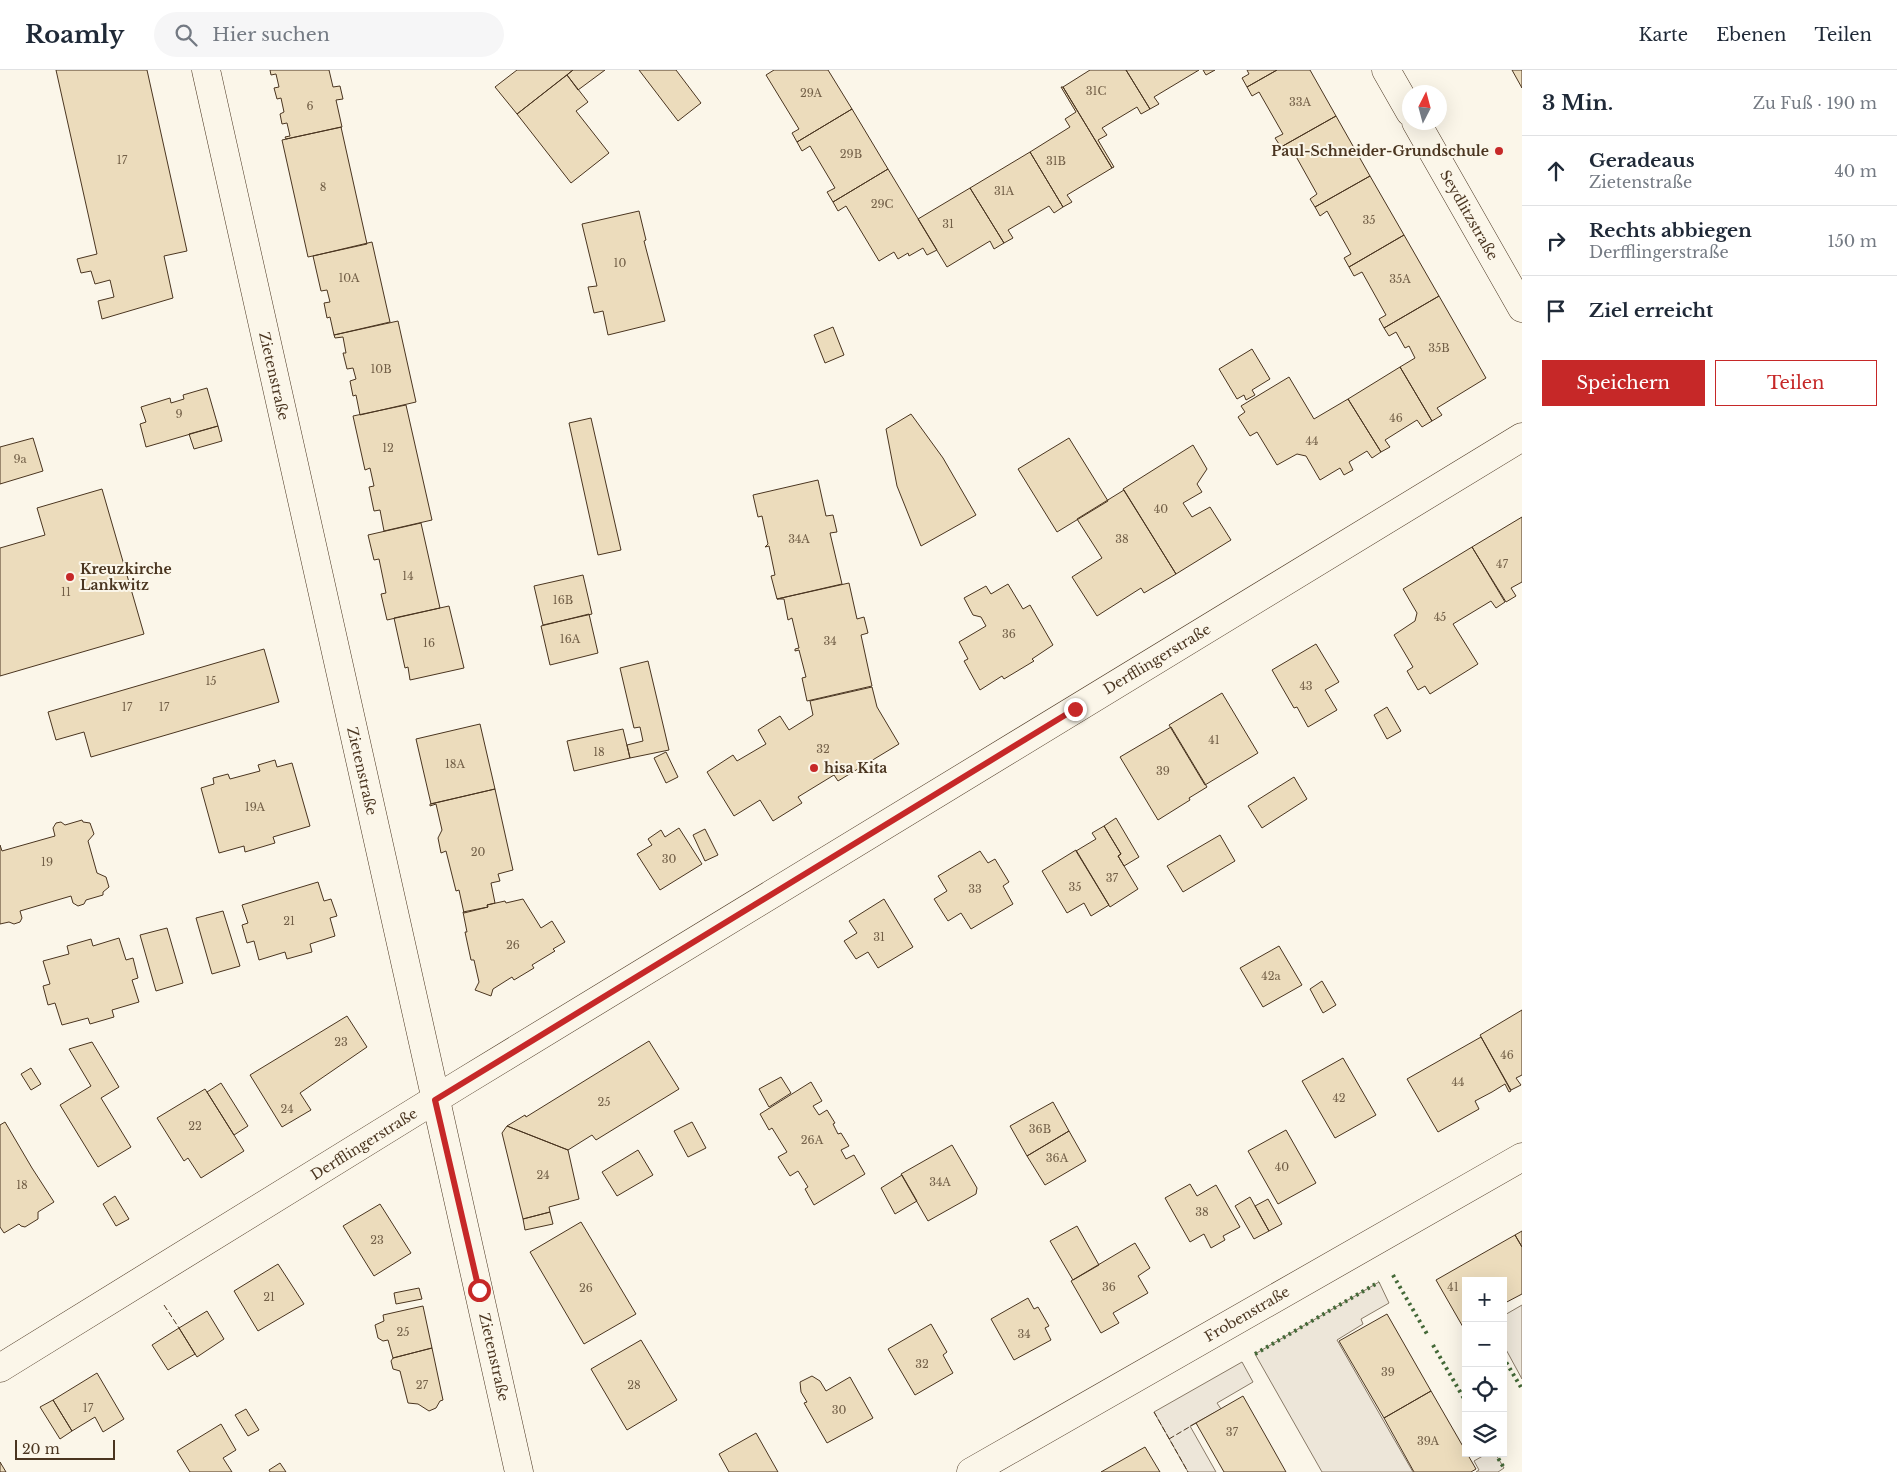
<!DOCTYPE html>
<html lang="de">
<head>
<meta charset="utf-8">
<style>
	:root { --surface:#fff; --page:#f6f6f7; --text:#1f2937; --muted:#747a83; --line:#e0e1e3; --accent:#c62828 }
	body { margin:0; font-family:"Libre Baskerville",serif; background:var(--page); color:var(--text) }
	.controls { position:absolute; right:15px; bottom:15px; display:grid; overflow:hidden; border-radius:0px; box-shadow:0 5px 20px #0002 }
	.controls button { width:45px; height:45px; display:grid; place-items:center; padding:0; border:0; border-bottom:1px solid var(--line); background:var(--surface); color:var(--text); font:25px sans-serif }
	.compass { position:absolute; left:1402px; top:15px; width:45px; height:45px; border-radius:50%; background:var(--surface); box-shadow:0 5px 20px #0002; rotate:6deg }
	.scale { position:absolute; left:15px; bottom:12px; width:100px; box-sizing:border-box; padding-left:5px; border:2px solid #4a3520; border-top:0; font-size:14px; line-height:18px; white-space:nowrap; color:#4a3520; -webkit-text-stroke:4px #fbf6e9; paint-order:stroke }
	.stop { position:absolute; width:15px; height:15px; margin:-11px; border:4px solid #c62828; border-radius:50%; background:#fff }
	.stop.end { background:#c62828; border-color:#fff; box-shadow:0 1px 5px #0008 }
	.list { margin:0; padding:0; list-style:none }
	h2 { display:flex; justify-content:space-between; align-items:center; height:65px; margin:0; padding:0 20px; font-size:21px }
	h2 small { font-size:16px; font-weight:400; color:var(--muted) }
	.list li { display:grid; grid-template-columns:32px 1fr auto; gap:15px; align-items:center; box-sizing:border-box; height:70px; padding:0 20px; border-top:1px solid var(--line) }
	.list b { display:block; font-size:19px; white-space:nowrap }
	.list p { margin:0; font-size:16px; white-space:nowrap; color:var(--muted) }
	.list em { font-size:16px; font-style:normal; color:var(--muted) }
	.actions { display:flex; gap:10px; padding:15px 20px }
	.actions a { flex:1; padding:11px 0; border:1px solid var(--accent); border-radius:0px; text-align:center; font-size:18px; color:var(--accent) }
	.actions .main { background:var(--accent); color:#fff }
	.icon { flex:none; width:28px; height:28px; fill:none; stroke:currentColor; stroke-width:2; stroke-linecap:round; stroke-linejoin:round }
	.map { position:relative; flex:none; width:1522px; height:1402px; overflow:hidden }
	header { display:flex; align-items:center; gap:30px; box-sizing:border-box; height:70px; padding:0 25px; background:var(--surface); border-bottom:1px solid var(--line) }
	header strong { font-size:24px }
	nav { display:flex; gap:28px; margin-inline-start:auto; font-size:18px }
	.search { width:350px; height:45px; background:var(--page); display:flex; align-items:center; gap:12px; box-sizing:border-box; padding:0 18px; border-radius:28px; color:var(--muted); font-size:19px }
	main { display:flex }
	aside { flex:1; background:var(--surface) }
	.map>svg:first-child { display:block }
	.green { fill:#ede6d9; stroke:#887966 }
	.building { fill:#ecdcbc; stroke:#4a3520 }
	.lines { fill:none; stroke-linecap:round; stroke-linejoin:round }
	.minor-casing { stroke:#4a3520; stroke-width:29 }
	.minor { stroke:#fbf6e9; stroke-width:28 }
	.hedge { stroke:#436837; stroke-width:4; stroke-dasharray:2.5 4; stroke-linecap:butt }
	.fence { stroke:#4a3520; stroke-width:1; stroke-dasharray:6 2.5; stroke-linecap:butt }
	.route { stroke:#c62828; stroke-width:6 }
	.poi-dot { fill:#c62828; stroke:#fbf6e9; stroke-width:2 }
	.labels { text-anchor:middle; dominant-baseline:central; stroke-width:4; stroke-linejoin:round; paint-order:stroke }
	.number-label { font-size:11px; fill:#725f47 }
	.poi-label { font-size:14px; font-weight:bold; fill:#4a3520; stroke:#fbf6e9; text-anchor:start }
	.street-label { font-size:14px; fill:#4a3520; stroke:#fbf6e9 }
</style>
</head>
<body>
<header>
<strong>Roamly</strong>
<div class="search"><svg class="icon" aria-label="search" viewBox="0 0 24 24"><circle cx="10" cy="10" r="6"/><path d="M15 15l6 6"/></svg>Hier suchen</div>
<nav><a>Karte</a><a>Ebenen</a><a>Teilen</a></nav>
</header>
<main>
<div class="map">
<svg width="1522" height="1402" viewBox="0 0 1522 1402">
	<rect width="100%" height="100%" fill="#fbf6e9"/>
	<path class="green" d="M1379,1212L1389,1233L1361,1249L1363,1254L1337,1270L1413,1402H1322L1255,1284Z
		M1522,1235V1309L1503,1274V1246Z
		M1242,1292L1253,1312L1217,1333L1221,1339L1190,1356L1216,1402H1188L1154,1342Z
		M1488,1383H1495L1504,1398L1498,1402H1476L1479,1400L1474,1391Z"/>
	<path class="building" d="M56,0H147L187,181L164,186L173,228L102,249L98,231L114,227L110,210L95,214L91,201L81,203L77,189L97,184Z
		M270,0H329L333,17L340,16L343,29L336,30L342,57L286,69L285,67L290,66L287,53L282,54L280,44L284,42L281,28L277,29L274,18L279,17L276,4L271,5Z
		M517,0H573L517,44L495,17Z
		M573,0H605L578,20L567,5Z
		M639,0H676L701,33L678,51Z
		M774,0H828L852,39L797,72L792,63L799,59L766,5Z
		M1090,0H1126L1150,39L1141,44L1137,37L1102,58L1107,65L1098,70L1114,97L1112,98L1063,17Z
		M1126,0H1199L1154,27L1159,34L1150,39Z
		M1203,0H1215L1206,5Z
		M1247,0H1277L1247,17L1242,8L1249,4Z
		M1277,0H1310L1336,46L1281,77L1275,68L1283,64L1259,22L1252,26L1247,17Z
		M1512,0H1522V18Z
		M567,5L588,32L576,41L609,83L571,113L517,44Z
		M1061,17H1063L1112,98L1067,125L1072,132L1063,137L1030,82L1070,57L1065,49L1076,42Z
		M852,39L888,99L833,132L827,122L835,118L810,76L802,81L797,72Z
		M1336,46L1370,106L1315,137L1310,129L1317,124L1293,81L1286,86L1281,77Z
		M341,57L367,174L308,187L282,70Z
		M1030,82L1063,137L1054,143L1049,136L1008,160L1013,168L1004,173L970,118Z
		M888,99L937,180L927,185L923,178L909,186L908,183L898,189L894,182L879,191L846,136L838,141L833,132Z
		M1370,106L1404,165L1349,197L1344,188L1351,184L1327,141L1320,146L1315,137Z
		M970,118L1004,173L994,179L990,171L947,197L918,149Z
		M639,141L646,170L644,171L665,251L608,265L603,241L594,243L588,217L597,216L582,154Z
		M1404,165L1439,226L1384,258L1379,249L1386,245L1362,202L1354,206L1349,197Z
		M372,172L390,252L334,265L330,247L327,248L324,233L330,232L327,220L321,221L313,186Z
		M1439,226L1486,308L1437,338L1442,345L1432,351L1400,297L1415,288L1409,276L1405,278L1396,262L1389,266L1384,258Z
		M398,251L416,332L360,345L356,325L353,326L350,311L356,309L353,298L347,299L343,283H346L343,267L335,268L334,265Z
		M833,257L844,285L825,293L814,265Z
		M1252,279L1270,309L1252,320L1255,325L1246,330L1244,325L1237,329L1219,299Z
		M1400,297L1432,351L1422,357L1417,350L1385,370L1390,377L1381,382L1348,329Z
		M1289,307L1314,349L1348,329L1381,382L1372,388L1367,381L1349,392L1353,400L1344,405L1340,398L1320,410L1306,386L1297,384L1277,395L1257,362L1250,366L1238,347L1245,342L1241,336Z
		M207,318L218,356L146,377L140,354L146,352L141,337L170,328L171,333L184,329L183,325Z
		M406,335L432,450L384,461L380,440L374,441L369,417L374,416L370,398L365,400L353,346Z
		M911,344L943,388L976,445L921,476L897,416L886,359Z
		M591,348L621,480L598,485L569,353Z
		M218,356L222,371L194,379L189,364Z
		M33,368L43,401L0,414V377Z
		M1069,368L1108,431L1057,462L1018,399Z
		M1193,375L1207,399L1197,414L1202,422L1183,433L1192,447L1210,437L1231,470L1176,504L1123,419Z
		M818,410L826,446L833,445L837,462L830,463L842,514L777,529L771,506L775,505L769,476L765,477L768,474L762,446L758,447L753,425Z
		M102,419L144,564L0,606V478L45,465L37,438Z
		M1124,420L1176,504L1144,523L1141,518L1097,546L1072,507L1102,488L1077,449Z
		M1522,447V512L1511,518L1516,526L1506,532L1472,477Z
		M421,453L440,538L387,550L381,524L386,523L379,489L374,490L368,465Z
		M1472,477L1505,532L1496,538L1491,531L1453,554L1478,594L1430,624L1425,616L1418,620L1407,601L1413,597L1394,565L1415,551L1417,543L1403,519Z
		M583,505L592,544L543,555L534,516Z
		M849,513L857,549L864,547L868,563L861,565L872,616L807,631L802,608L806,607L799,580L795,581V579L799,578L792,548L788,550L784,529H777Z
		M1008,514L1023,539L1030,535L1053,575L1032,589L1034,591L1004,609L1002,606L980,620L964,591L968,589L959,572L986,556L981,547L973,545L964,528L986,516L991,524Z
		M449,536L464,598L410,610L408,597L405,598L394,548Z
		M589,544L598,583L550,595L541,556Z
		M1316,574L1339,612L1325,620L1337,640L1308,657L1297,637L1294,638L1272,600Z
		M264,579L279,632L91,687L84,662L56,670L48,642Z
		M648,591L669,680L630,688L627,675L643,671L640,657L634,658L620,598Z
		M872,617L877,637L899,674L838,711L834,705L798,727L802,733L773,751L760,730L734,746L707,702L733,685L737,691L766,674L758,660L780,646L789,660L813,645L810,631Z
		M1222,623L1258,683L1205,715L1169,655Z
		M1387,637L1401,661L1387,669L1374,645Z
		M480,654L495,719L431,734L416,669Z
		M1171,657L1207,717L1189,728L1190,730L1158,750L1120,687Z
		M623,659L630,688L574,701L567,671Z
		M666,682L678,707L666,713L654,688Z
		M275,690L277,697L292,693L310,756L273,767L275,773L245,782L244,776L219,783L201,718L214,714L213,708L228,704L230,709L260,701L258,695Z
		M1294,707L1307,729L1262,758L1248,736Z
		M495,719L513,800L498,804L500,811L491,813L495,833L487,835L488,837L464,843L459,820L456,821L446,781L441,783L438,768L442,760L436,734L430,736V734Z
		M1116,748L1139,787L1124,796L1118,786L1121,784L1104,756Z
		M82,750L83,752L90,753L94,764L88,771L97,803L106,807L109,817L103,822V825L86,830L84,834L78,836L73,833L71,826L20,841L22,848L20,852L14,854L9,852L0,854V775L2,781L55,766L53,758L56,753L61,752L65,755Z
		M1104,756L1121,784L1118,786L1138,819L1110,837L1076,781L1096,769L1092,763Z
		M679,758L702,794L660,820L637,784L652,775L648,769L661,760L665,767Z
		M705,759L718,785L705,791L693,765Z
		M1220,765L1235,791L1183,822L1167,796Z
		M1076,780L1109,835L1091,846L1084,833L1067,843L1042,801Z
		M980,781L988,793L995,789L1009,812L1003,816L1013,834L971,859L961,843L948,851L934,829L947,821L938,806Z
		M318,812L324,831L331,829L337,846L330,848L335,866L310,874L312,882L287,889L285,882L259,890L254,871L247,873L242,855L248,853L242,835Z
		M523,829L541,858L552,851L565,872L553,879L555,881L532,895L534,898L514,910L512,907L493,919L491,926L475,920L479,912L474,890H471L465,862H467L463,842L488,837L487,835L505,831L506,833Z
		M884,829L913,877L878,898L868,882L856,889L844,871L857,863L849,851Z
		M223,841L240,896L212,904L196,848Z
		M167,858L183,913L156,921L140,865Z
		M119,868L126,890L133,888L138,908L132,910L139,932L112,940L114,947L90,954L88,948L62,955L55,933L48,935L43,916L50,914L43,891L69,884L67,876L91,869L93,876Z
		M1279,876L1302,915L1263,937L1240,898Z
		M1322,911L1336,935L1323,943L1310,919Z
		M1522,940V1005L1516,1008L1521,1015L1511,1020L1480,965Z
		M347,946L367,977L300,1023L311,1040L282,1057L250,1005Z
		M1481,967L1511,1021L1509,1022L1505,1014L1492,1022L1475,1031L1479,1039L1438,1062L1407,1009Z
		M649,971L679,1019L596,1070L592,1065L568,1080L507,1056L525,1045L526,1047Z
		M92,972L119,1017L101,1028L131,1077L98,1097L60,1035L91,1016L69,979Z
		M1343,988L1376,1045L1335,1068L1302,1011Z
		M31,998L41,1014L31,1020L21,1004Z
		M781,1007L791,1023L769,1037L759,1019Z
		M811,1012L822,1031L813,1036L819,1045L827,1040L835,1053L833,1054L838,1064L841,1063L849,1076L841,1080L846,1089L854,1085L865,1104L814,1135L805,1119L808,1117L798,1101L790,1106L778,1087L787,1082L772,1058L769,1060L760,1044Z
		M221,1013L248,1056L234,1065L207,1022Z
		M205,1019L244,1081L201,1108L188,1088L184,1091L157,1048Z
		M1053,1032L1069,1061L1027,1086L1010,1056Z
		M5,1052L32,1098L54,1132L38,1142V1149L25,1157L21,1156L19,1154L4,1163L0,1157V1055Z
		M692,1052L706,1078L688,1087L674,1061Z
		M507,1056L568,1080L579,1129L549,1137L550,1142L523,1149L502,1063Z
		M1286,1060L1316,1113L1278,1134L1248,1081Z
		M1069,1061L1086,1091L1045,1115L1027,1086Z
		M952,1075L977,1118L976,1124L928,1151L901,1104Z
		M638,1080L653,1105L617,1126L602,1102Z
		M902,1105L917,1131L895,1144L881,1118Z
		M1190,1114L1197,1126L1216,1115L1240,1157L1223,1166L1225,1170L1211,1178L1204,1164L1190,1172L1165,1128Z
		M115,1126L129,1149L116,1156L103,1134Z
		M1250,1127L1269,1161L1254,1169L1235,1136Z
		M1268,1129L1282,1154L1269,1161L1255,1136Z
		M380,1134L411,1183L374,1206L343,1156Z
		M550,1142L553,1154L525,1160L523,1149Z
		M581,1152L636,1244L584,1274L530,1182Z
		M1077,1156L1099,1195L1073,1210L1050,1171Z
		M1522,1161V1177L1515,1165Z
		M1515,1165L1522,1177V1224L1503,1234V1211H1466V1255L1463,1257L1436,1210Z
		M1135,1173L1150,1198L1138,1206L1148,1223L1113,1243L1119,1253L1101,1263L1071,1211Z
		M278,1194L304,1234L258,1261L234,1221Z
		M419,1218L422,1229L396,1234L394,1223Z
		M1028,1228L1034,1239L1038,1237L1049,1256L1045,1258L1051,1270L1014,1290L991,1249Z
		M423,1236L432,1278L393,1288L388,1270L383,1271L378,1268L375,1255L384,1251L383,1245Z
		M207,1241L224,1269L197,1287L179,1258Z
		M1387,1244L1431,1321L1384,1348L1339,1271Z
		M931,1254L947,1282L943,1285L953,1303L915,1325L888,1279Z
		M179,1258L195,1284L168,1300L152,1275Z
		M641,1270L677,1330L627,1360L591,1299Z
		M432,1278L443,1330L440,1331L436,1338L429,1341L418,1334L408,1333L400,1301L393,1299L391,1291L393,1288Z
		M97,1303L124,1349L103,1362L95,1347L72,1361L53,1330Z
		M812,1306L820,1311L826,1321L850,1307L873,1348L827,1373L804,1333L807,1332L801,1322L800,1312Z
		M1431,1321L1476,1399L1471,1402H1414L1384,1348Z
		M1243,1326L1268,1370L1286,1402H1224L1196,1353Z
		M53,1330L72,1361L60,1369L40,1337Z
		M246,1339L259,1360L248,1366L235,1345Z
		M221,1354L236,1380L223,1388L232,1402H190L177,1381Z
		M756,1363L778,1402H729L719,1384Z
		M1145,1377L1160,1402H1101Z
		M0,1392L6,1402H0Z
		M280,1393L286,1402H270L269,1400Z"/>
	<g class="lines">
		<g class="minor-casing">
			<path id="minor" d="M206,0L519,1402
				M1386,0L1410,42
				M1416,52L1522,238
				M0,1298L460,1014L1522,367
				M971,1402L1522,1087"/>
		</g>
		<use href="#minor" class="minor"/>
		<path class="hedge" d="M1393,1205L1427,1264
			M1433,1275L1466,1332
			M1255,1284L1379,1212
			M1503,1287L1522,1319
			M1495,1383L1504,1398"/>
		<path class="fence" d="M164,1235L179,1258
			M1154,1342L1188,1402
			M1169,1369L1196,1353"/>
	</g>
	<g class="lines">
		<path class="route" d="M479,1220L435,1030L1075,639"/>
	</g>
	<g class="poi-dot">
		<circle cx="1499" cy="81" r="5"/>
		<circle cx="70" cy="507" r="5"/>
		<circle cx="814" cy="698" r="5"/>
	</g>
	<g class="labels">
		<g class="number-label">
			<text x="1096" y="21">31C</text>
			<text x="811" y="23">29A</text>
			<text x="1300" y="32">33A</text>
			<text x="310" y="36">6</text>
			<text x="851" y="84">29B</text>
			<text x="122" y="90">17</text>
			<text x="1056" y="91">31B</text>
			<text x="323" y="117">8</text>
			<text x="1004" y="121">31A</text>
			<text x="882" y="134">29C</text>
			<text x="1369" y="150">35</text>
			<text x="948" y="154">31</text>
			<text x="620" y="193">10</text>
			<text x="349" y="208">10A</text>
			<text x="1400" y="209">35A</text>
			<text x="1439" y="278">35B</text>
			<text x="381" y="299">10B</text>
			<text x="179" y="344">9</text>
			<text x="1396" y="348">46</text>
			<text x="1312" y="371">44</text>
			<text x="388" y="378">12</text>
			<text x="20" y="389">9a</text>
			<text x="1161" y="439">40</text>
			<text x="799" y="469">34A</text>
			<text x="1122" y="469">38</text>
			<text x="1502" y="494">47</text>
			<text x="408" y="506">14</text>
			<text x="66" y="522">11</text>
			<text x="563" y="530">16B</text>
			<text x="1440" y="547">45</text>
			<text x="1009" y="564">36</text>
			<text x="570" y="569">16A</text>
			<text x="830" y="571">34</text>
			<text x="429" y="573">16</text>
			<text x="211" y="611">15</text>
			<text x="1306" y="616">43</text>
			<text x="127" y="637">17</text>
			<text x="164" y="637">17</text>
			<text x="1214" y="670">41</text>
			<text x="823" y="679">32</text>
			<text x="599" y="682">18</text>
			<text x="455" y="694">18A</text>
			<text x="1163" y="701">39</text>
			<text x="255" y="737">19A</text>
			<text x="478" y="782">20</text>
			<text x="669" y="789">30</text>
			<text x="47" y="792">19</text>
			<text x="1112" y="808">37</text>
			<text x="1075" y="817">35</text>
			<text x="975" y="819">33</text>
			<text x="289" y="851">21</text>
			<text x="879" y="867">31</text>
			<text x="513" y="875">26</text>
			<text x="1271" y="906">42a</text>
			<text x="341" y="972">23</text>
			<text x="1507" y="985">46</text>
			<text x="1458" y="1012">44</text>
			<text x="1339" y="1028">42</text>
			<text x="604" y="1032">25</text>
			<text x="287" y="1039">24</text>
			<text x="195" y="1056">22</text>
			<text x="1040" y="1059">36B</text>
			<text x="812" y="1070">26A</text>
			<text x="1057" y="1088">36A</text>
			<text x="1282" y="1097">40</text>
			<text x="543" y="1105">24</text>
			<text x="940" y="1112">34A</text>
			<text x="22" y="1115">18</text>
			<text x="1202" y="1142">38</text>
			<text x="377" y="1170">23</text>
			<text x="1109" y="1217">36</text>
			<text x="1453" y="1217">41</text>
			<text x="586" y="1218">26</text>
			<text x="269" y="1227">21</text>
			<text x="403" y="1262">25</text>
			<text x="1024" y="1264">34</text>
			<text x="922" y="1294">32</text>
			<text x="1388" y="1302">39</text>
			<text x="422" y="1315">27</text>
			<text x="634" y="1315">28</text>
			<text x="88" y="1338">17</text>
			<text x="839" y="1340">30</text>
			<text x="1232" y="1362">37</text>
			<text x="1428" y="1371">39A</text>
		</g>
		<g class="poi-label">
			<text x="1489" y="81" text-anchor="end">Paul-Schneider-Grundschule</text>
			<text x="80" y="499">Kreuzkirche<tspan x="80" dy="16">Lankwitz</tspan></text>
			<text x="824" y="698">hisa Kita</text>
		</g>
		<g class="street-label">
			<text transform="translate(1469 145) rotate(60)">Seydlitzstraße</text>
			<text transform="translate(274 306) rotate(77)">Zietenstraße</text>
			<text transform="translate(1157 589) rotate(-31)">Derfflingerstraße</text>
			<text transform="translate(362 701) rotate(77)">Zietenstraße</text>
			<text transform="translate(364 1074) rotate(-32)">Derfflingerstraße</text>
			<text transform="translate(1247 1244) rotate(-30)">Frobenstraße</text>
			<text transform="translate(494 1287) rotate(77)">Zietenstraße</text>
		</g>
	</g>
</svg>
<div class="controls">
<button>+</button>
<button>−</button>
<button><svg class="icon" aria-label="locate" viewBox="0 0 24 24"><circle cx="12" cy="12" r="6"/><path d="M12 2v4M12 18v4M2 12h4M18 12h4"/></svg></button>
<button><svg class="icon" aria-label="layers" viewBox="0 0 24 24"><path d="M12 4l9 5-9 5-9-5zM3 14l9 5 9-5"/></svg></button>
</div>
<svg class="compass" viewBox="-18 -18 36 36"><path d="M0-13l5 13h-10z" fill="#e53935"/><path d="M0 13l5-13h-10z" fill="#747a83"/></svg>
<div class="scale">20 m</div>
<div class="stop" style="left:479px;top:1220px"></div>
<div class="stop end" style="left:1075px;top:639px"></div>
</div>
<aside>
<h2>3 Min.<small>Zu Fuß · 190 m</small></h2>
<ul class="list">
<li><svg class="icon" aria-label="ahead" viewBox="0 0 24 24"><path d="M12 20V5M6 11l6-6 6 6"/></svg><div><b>Geradeaus</b><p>Zietenstraße</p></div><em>40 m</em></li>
<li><svg class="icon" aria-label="right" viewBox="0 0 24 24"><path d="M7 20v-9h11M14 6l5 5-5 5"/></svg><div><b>Rechts abbiegen</b><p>Derfflingerstraße</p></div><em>150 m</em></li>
<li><svg class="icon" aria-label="arrive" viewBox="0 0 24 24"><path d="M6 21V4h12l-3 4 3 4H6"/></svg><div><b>Ziel erreicht</b></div></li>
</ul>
<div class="actions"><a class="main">Speichern</a><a>Teilen</a></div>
</aside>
</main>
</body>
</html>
